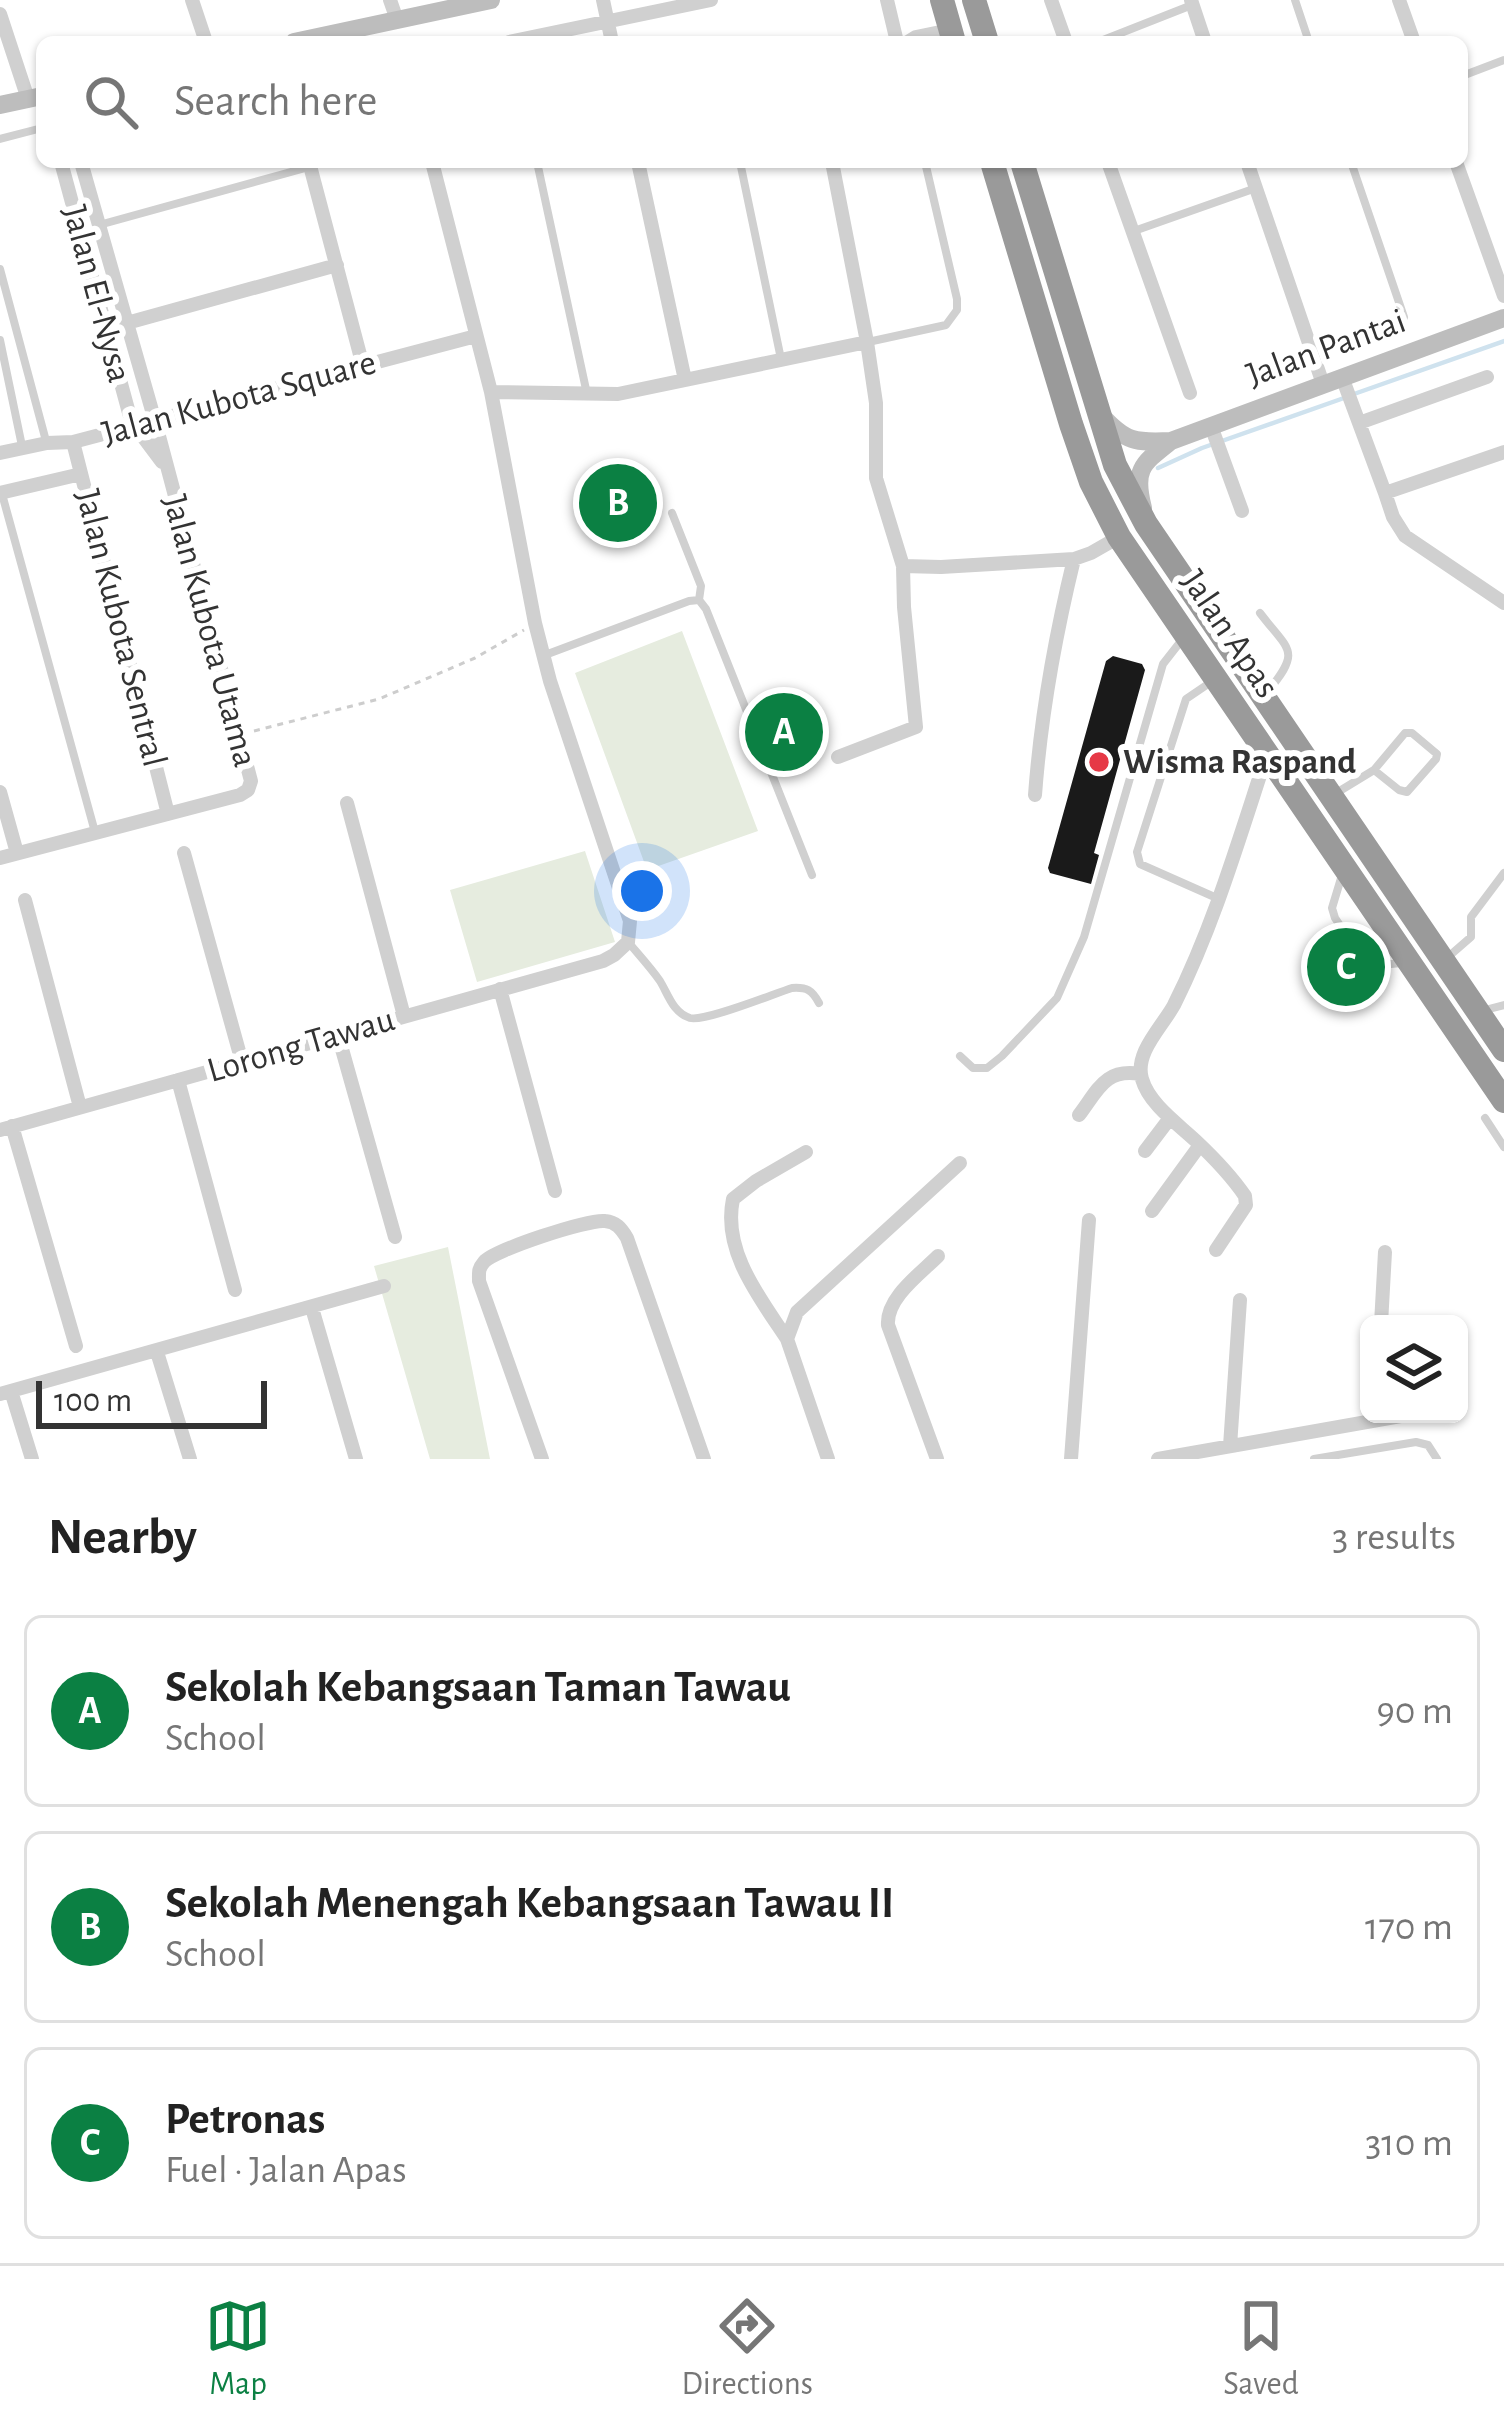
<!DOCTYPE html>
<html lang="en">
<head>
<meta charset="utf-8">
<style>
	:root { --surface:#fff; --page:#f2f2f2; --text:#222; --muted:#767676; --line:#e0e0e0; --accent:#0b8043 }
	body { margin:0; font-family:"Alegreya Sans",sans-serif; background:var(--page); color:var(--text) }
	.controls { position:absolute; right:36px; bottom:36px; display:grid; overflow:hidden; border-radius:18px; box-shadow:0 3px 9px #0004 }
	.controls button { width:108px; height:108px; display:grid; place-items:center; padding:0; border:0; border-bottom:3px solid var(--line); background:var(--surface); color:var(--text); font:60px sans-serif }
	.scale { position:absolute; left:36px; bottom:30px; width:231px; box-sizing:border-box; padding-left:12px; border:6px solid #333; border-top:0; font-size:33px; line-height:42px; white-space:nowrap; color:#333; -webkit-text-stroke:9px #fff; paint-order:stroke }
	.you { position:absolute; left:642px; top:891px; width:42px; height:42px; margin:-30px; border:9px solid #fff; border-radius:50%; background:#1a73e8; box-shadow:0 0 0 18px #1a73e833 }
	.badge { display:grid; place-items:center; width:78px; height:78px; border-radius:50%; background:var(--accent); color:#fff; font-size:39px; font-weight:700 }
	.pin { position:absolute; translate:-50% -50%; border:6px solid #fff; box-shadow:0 3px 12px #0006 }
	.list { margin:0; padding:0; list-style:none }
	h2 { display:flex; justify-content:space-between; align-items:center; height:156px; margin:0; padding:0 48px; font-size:51px }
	h2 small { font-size:39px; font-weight:400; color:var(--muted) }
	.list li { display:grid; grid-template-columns:78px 1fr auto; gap:36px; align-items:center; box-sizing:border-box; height:192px; margin:0 24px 24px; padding:0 24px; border:3px solid var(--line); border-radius:18px }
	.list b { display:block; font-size:45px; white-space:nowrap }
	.list p { margin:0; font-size:39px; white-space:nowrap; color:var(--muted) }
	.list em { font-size:39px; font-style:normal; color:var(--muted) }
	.icon { flex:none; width:66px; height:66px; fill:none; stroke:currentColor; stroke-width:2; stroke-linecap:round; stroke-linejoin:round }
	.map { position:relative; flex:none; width:1504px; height:1459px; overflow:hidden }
	.search { position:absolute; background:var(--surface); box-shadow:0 3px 9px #0004; left:36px; right:36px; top:36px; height:132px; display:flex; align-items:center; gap:30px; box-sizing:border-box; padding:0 42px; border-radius:18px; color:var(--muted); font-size:45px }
	.sheet { height:804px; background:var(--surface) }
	nav { display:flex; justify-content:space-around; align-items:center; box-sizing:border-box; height:168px; border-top:3px solid var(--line); background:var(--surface); font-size:33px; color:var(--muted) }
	nav a { display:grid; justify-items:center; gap:6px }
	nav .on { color:var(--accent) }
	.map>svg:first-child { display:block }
	.green { fill:#e6ecdf }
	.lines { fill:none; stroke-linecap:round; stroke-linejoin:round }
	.stream { stroke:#cfe2ee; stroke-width:4.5 }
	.building { fill:#1a1a1a }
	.path { stroke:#cdcdcd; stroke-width:3; stroke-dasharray:6 6; stroke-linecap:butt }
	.lane { stroke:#d0d0d0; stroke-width:8 }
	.street { stroke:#d0d0d0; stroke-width:14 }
	.secondary { stroke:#bdbdbd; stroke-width:18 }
	.highway { stroke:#9a9a9a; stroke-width:24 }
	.poi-dot { fill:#e63946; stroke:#fff; stroke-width:4.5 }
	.labels { text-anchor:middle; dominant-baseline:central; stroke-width:12; stroke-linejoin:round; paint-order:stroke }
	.street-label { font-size:36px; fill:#333; stroke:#fff }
	.poi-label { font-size:36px; font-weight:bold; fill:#333; stroke:#fff; text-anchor:start }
</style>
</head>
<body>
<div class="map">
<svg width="1504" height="1459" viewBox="0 0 1504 1459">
	<rect width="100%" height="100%" fill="#fff"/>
	<path class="green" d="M682,631L758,831L647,870L575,673Z
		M585,851L615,942L477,982L450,890Z
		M448,1247L490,1459H430L374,1266Z"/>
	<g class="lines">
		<path class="stream" d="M1354,394L1504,341
			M1158,468L1202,448L1344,398"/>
	</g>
	<path class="building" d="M1113,656L1142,664L1145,670L1094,853L1099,855L1091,884L1050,873L1048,868L1106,661Z"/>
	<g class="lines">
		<path class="path" d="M254,731L379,699L475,658L524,630"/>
		<path class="lane" d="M1295,0L1309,42
			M1098,42L1192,5
			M1462,76L1504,60
			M0,139L42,128
			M537,162L587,394
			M740,162L781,359
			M1351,162L1404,317
			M99,225L309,167
			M1134,231L1256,188
			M0,269L46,441
			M0,340L22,446
			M868,342L946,325L957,310V299L925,162
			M2,494L95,832
			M672,513L701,586L699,600
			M1260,613C1289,651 1302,650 1268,691
			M545,655L689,601L699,600L706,609L812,875
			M1211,682L1186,699L1137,852L1140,864L1219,899
			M1333,795L1374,770L1405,733H1412L1437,754L1436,759L1407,792L1399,790L1374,770
			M1342,875L1332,908L1335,918L1364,961L1371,966L1401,963
			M629,943C639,955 651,968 660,981C668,994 673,1013 690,1018C705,1022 773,994 792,988C807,987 812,990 819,1003
			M1448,957L1471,937V917L1504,873
			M1485,1010L1504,1005
			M960,1056L973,1068H987L1002,1056L1057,998L1084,937L1163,664L1181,641
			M1485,1118L1504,1147
			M1314,1459L1416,1442L1428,1445L1437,1459"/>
		<path class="street" d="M192,0L206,42
			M390,0L397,20
			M603,0L612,42
			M887,0L897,42
			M1051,0L1066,42
			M1191,0L1205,42
			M1399,0L1414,42
			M0,14L28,99
			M509,42L711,0
			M908,42L916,37L950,30
			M61,162L129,413L135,426L162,462
			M309,162L363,366
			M638,162L685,380
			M832,162L867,342L876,403V478L903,566L941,567L1074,559L1091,553L1119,537
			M1108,162L1190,393
			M1247,162L1323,384
			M1456,162L1504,296
			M116,326L337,265
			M1342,377L1385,493L1504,452
			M491,392L618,394L867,342
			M1359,423L1487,377
			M1211,426L1242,511
			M73,442L168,814
			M0,453L47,443L73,442L476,336
			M0,493L81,474
			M1385,493L1393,517L1405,536L1504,603
			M838,757L916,727L904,607L903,566
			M0,792L17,853
			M1035,795C1041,714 1055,637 1074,559
			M347,803L404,1016
			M184,853L242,1062
			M0,858L240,795L248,790L251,781L155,421L81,162
			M25,900L80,1107
			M500,989L555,1191
			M338,1035L395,1237
			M178,1080L235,1290
			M1079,1115C1098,1090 1105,1068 1140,1074
			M12,1126L76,1346
			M0,1130L603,961L614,955L628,942L630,921L550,681L535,623L491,392L432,162
			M1145,1151L1170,1118
			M1152,1211L1200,1145
			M1216,1250L1246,1205L1245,1196C1232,1177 1213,1157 1196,1141C1178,1124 1149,1104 1142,1079C1134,1053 1162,1027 1174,1005C1214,925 1239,839 1267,754
			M312,1308L356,1459
			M1381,1324L1385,1252
			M787,1339C760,1298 722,1251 733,1199L756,1181L806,1152
			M157,1352L190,1459
			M11,1391L32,1459
			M0,1394L384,1286
			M1230,1446L1240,1300
			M542,1459L479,1281C479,1272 478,1269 484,1262C494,1250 588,1219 605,1221C616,1222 621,1228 627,1238L704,1459
			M828,1459L787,1339L797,1312L960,1163
			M937,1459L888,1325C886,1298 920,1274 938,1256
			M1071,1459L1089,1220
			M1158,1459L1412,1414"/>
		<path class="secondary" d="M294,42L491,0
			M0,105L42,96
			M1101,415C1125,442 1136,443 1171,441
			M1143,508C1133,469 1142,464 1171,441L1504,318"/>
		<path class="highway" d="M942,0L954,42
			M974,0L987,42
			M992,162L1071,424L1091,482L1119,537L1504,1101
			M1022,162L1115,465L1146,524L1504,1050"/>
	</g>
	<circle class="poi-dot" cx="1099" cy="762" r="12"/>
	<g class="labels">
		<g class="street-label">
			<text transform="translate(97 294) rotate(75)">Jalan El-Nysa</text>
			<text transform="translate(1326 348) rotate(-20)">Jalan Pantai</text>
			<text transform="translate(239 398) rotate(-15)">Jalan Kubota Square</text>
			<text transform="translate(121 628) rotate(76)">Jalan Kubota Sentral</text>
			<text transform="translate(210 631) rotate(75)">Jalan Kubota Utama</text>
			<text transform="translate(1230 634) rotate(56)">Jalan Apas</text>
			<text transform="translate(301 1045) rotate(-16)">Lorong Tawau</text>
		</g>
		<g class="poi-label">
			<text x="1123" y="762">Wisma Raspand</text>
		</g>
	</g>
</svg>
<div class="controls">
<button><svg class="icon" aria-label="layers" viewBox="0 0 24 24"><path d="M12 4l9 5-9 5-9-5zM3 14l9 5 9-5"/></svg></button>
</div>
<div class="scale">100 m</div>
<div class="you"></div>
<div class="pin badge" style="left:784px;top:732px">A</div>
<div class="pin badge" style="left:618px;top:503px">B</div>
<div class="pin badge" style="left:1346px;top:967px">C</div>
<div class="search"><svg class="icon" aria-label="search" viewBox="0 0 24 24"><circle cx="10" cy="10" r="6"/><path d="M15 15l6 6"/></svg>Search here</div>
</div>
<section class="sheet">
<h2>Nearby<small>3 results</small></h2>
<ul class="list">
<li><span class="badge">A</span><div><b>Sekolah Kebangsaan Taman Tawau</b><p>School</p></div><em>90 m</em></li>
<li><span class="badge">B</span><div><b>Sekolah Menengah Kebangsaan Tawau II</b><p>School</p></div><em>170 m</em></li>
<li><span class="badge">C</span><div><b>Petronas</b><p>Fuel · Jalan Apas</p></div><em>310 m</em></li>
</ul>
</section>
<nav>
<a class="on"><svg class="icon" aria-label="map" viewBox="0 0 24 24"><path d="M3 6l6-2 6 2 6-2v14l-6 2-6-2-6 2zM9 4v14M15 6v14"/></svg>Map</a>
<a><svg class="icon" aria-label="directions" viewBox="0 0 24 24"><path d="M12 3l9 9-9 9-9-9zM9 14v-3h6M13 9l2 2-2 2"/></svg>Directions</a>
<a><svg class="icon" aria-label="saved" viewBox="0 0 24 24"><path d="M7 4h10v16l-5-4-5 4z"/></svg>Saved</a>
</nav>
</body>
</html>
